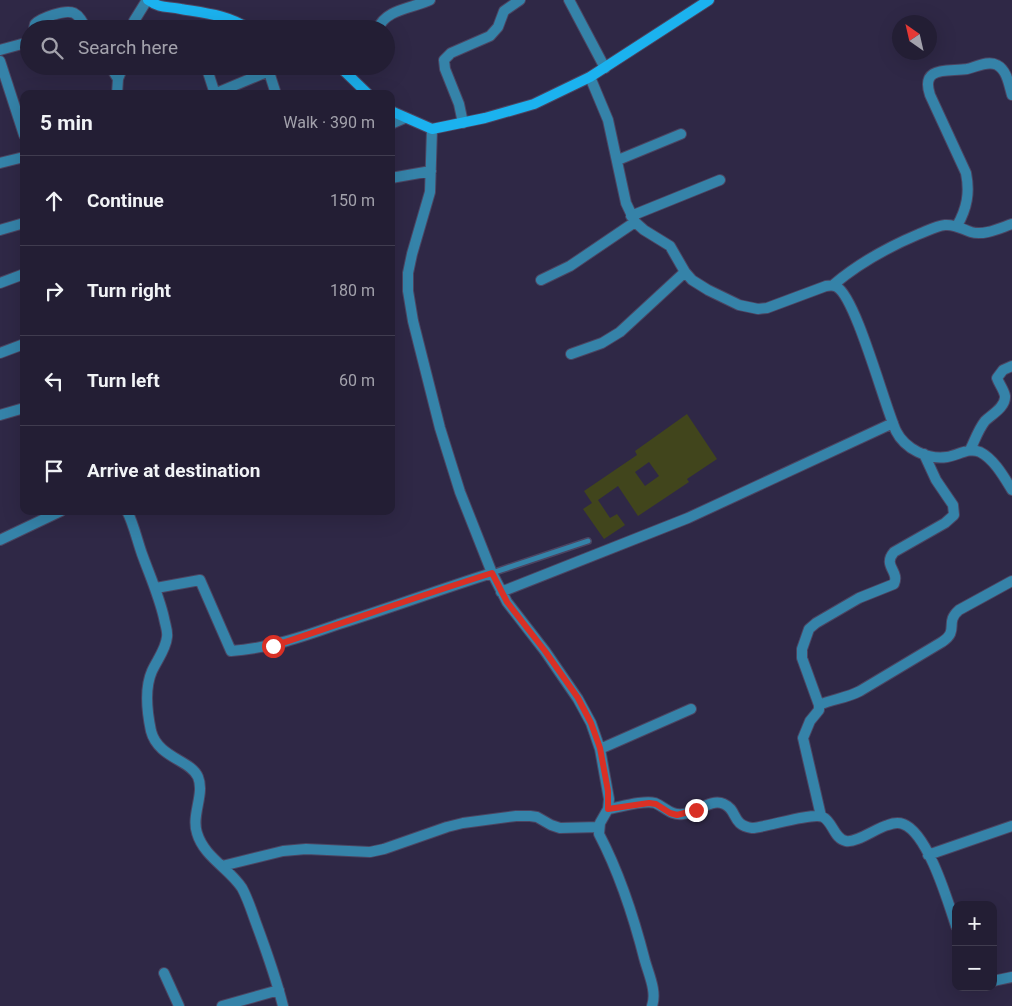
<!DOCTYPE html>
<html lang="en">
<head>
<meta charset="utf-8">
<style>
	:root { --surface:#231e34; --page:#2b273c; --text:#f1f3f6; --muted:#a3a2ac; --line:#403c4f }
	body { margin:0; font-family:Roboto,sans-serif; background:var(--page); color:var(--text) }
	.controls { position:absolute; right:15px; bottom:15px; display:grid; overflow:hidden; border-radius:10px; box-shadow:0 5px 20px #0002 }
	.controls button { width:45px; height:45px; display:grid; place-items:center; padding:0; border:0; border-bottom:1px solid var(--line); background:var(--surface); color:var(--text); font:25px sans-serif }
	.compass { position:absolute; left:892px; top:15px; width:45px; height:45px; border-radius:50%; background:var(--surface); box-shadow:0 5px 20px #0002; rotate:326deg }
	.stop { position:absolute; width:15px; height:15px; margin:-11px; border:4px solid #d93025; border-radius:50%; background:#fff }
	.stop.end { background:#d93025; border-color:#fff; box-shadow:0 1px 5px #0008 }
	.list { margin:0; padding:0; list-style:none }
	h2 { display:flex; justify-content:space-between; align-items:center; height:65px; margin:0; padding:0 20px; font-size:21px }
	h2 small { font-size:16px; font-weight:400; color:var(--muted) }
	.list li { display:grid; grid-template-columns:32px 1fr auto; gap:15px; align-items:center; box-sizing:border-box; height:90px; padding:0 20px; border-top:1px solid var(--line) }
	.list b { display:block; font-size:19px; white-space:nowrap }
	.list em { font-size:16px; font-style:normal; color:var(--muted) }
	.icon { flex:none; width:28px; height:28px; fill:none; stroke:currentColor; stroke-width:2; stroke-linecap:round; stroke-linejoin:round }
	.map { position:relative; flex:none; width:1012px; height:1006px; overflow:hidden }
	.search { position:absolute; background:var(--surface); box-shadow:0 5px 20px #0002; left:20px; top:20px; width:375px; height:55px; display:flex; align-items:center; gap:12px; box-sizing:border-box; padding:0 18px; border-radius:28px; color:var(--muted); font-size:19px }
	.panel { position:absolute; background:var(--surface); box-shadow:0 5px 20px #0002; left:20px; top:90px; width:375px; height:425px; border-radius:10px }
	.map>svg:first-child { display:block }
	.building { fill:#41451c; fill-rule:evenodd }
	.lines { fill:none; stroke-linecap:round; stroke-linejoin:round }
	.lane-casing { stroke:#4b4562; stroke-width:8 }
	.street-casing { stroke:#4b4562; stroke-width:12 }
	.secondary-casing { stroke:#4b4562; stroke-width:12 }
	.lane { stroke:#3583a9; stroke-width:5 }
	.street { stroke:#3583a9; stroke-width:10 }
	.secondary { stroke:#1bb2ef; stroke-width:10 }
	.route { stroke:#d93025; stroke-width:6 }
</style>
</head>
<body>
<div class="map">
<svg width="1012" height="1006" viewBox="0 0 1012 1006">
	<rect width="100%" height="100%" fill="#2f2846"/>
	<path class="building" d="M687,414L717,459L687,479L689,482L638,516L618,486L598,500L610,518L617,514L625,525L604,539L583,509L592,503L584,491L637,455L635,451ZM649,462L659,476L645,486L635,472Z"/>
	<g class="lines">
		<g class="lane-casing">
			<path id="lane" d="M492,573L588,541"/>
		</g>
		<g class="street-casing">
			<path id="street" d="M569,0L605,68
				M34,29L35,24C41,18 65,9 74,13C80,16 83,23 86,29
				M133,29L134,21L147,0
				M378,29C385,9 414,8 430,0
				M0,50L29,42
				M0,61L24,135
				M110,66L118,79
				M206,66L215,94
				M269,72L276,94
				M590,77L608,120L626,203L635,222L644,230L670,246L685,272L692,280L708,290L739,305L758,309L767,308L826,286C831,285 834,285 837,287C856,298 884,404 896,431C905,449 928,460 947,457C959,455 969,447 980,452C994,459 1004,477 1012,490
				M117,94L118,79L123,66
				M214,94L281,66
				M463,123L459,104L445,69L444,60L451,53L490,36L498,27L504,11L520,0
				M391,124L405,118
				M432,129L430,192L412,254L408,273V291L413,321L440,428L460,492L492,573L507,602L545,651L578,699L591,723L600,749L609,799L608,809L600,823L599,834C620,874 634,918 645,961C649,975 657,992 652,1006
				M618,160L681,134
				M0,163L24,157
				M391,178L431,171
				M631,216L720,180
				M957,226C967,208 970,193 966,173L930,95C920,65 949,72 967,69C976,67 988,60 997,65C1007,70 1009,85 1012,95
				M0,230L24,223
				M541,280L570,266L635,222
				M0,283L24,274
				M833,285C859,263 888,247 919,234C927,231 936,226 945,225C955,224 962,229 971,232C984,236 1000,228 1012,224
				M0,353L24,344
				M571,354L602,343L620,332L685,272
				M0,415L24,408
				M970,450C975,440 978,430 985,421C991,415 1006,407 1005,396C1004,390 999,384 997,378L1003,370L1012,366
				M127,511C134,525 137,540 142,554C150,576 159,596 164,618C165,624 168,631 167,637C166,649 157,660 152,671C144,689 147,712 151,731C158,758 191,760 198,777C205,794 191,815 197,833C204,857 229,868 242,888C248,899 252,912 256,923C266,950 276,978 283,1006
				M0,540L61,511
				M156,588L200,580L231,651C271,648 302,637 339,624C390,608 441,589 492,573
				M501,592L688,518L893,423
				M819,705C833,699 847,698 860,691L942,642C960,630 944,623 959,610L1012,581
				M600,749L691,709
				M608,809C620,807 644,800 655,803C665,807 671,816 683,814C696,813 711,798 724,804C738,810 731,825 752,828C768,827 812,812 823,817C833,822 834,839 846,841C857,843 876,828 888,825C893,823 898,822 903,824C928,833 948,902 956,926
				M821,816L803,738L810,721L819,710V705L802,658V649L809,629L816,623L859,598L894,584C900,571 882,566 894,552L945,523L954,515L953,505L936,480L924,454
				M928,855L1012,826
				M222,866L283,851L306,849L370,852L384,849L447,827L463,823L516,816H530L537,817L551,825L560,828L599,827
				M164,973L179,1006
				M993,981L1012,977
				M222,1006L279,990"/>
		</g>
		<g class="secondary-casing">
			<path id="secondary" d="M148,0C161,9 167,6 181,9C205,13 228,15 249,29
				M339,66L368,94
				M391,111L432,129L485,118L534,104L590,77L709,0"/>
		</g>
		<use href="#lane" class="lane"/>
		<use href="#street" class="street"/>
		<use href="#secondary" class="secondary"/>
	</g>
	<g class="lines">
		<path class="route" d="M273,646C346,622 419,596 492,573L507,602L545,651L578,698L591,723L600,748L608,791V809L649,803L656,804L670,813L677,815L696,810"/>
	</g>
</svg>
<div class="controls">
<button>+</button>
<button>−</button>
</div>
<svg class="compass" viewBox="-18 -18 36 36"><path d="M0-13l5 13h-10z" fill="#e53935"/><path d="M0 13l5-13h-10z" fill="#a3a2ac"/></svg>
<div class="stop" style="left:273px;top:646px"></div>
<div class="stop end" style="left:696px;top:810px"></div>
<div class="search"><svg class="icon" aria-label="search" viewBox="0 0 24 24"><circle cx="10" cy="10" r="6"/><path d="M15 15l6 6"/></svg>Search here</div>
<section class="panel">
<h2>5 min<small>Walk · 390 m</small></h2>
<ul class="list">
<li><svg class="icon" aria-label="ahead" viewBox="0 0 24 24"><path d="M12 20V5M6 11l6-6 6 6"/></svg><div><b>Continue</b></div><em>150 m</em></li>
<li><svg class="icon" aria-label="right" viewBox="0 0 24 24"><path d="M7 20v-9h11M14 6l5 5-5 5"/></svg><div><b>Turn right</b></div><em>180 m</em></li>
<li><svg class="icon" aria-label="left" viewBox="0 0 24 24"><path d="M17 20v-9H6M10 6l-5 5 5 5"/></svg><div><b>Turn left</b></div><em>60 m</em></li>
<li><svg class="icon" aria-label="arrive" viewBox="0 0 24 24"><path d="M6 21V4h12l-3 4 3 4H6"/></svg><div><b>Arrive at destination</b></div></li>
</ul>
</section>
</div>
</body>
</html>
